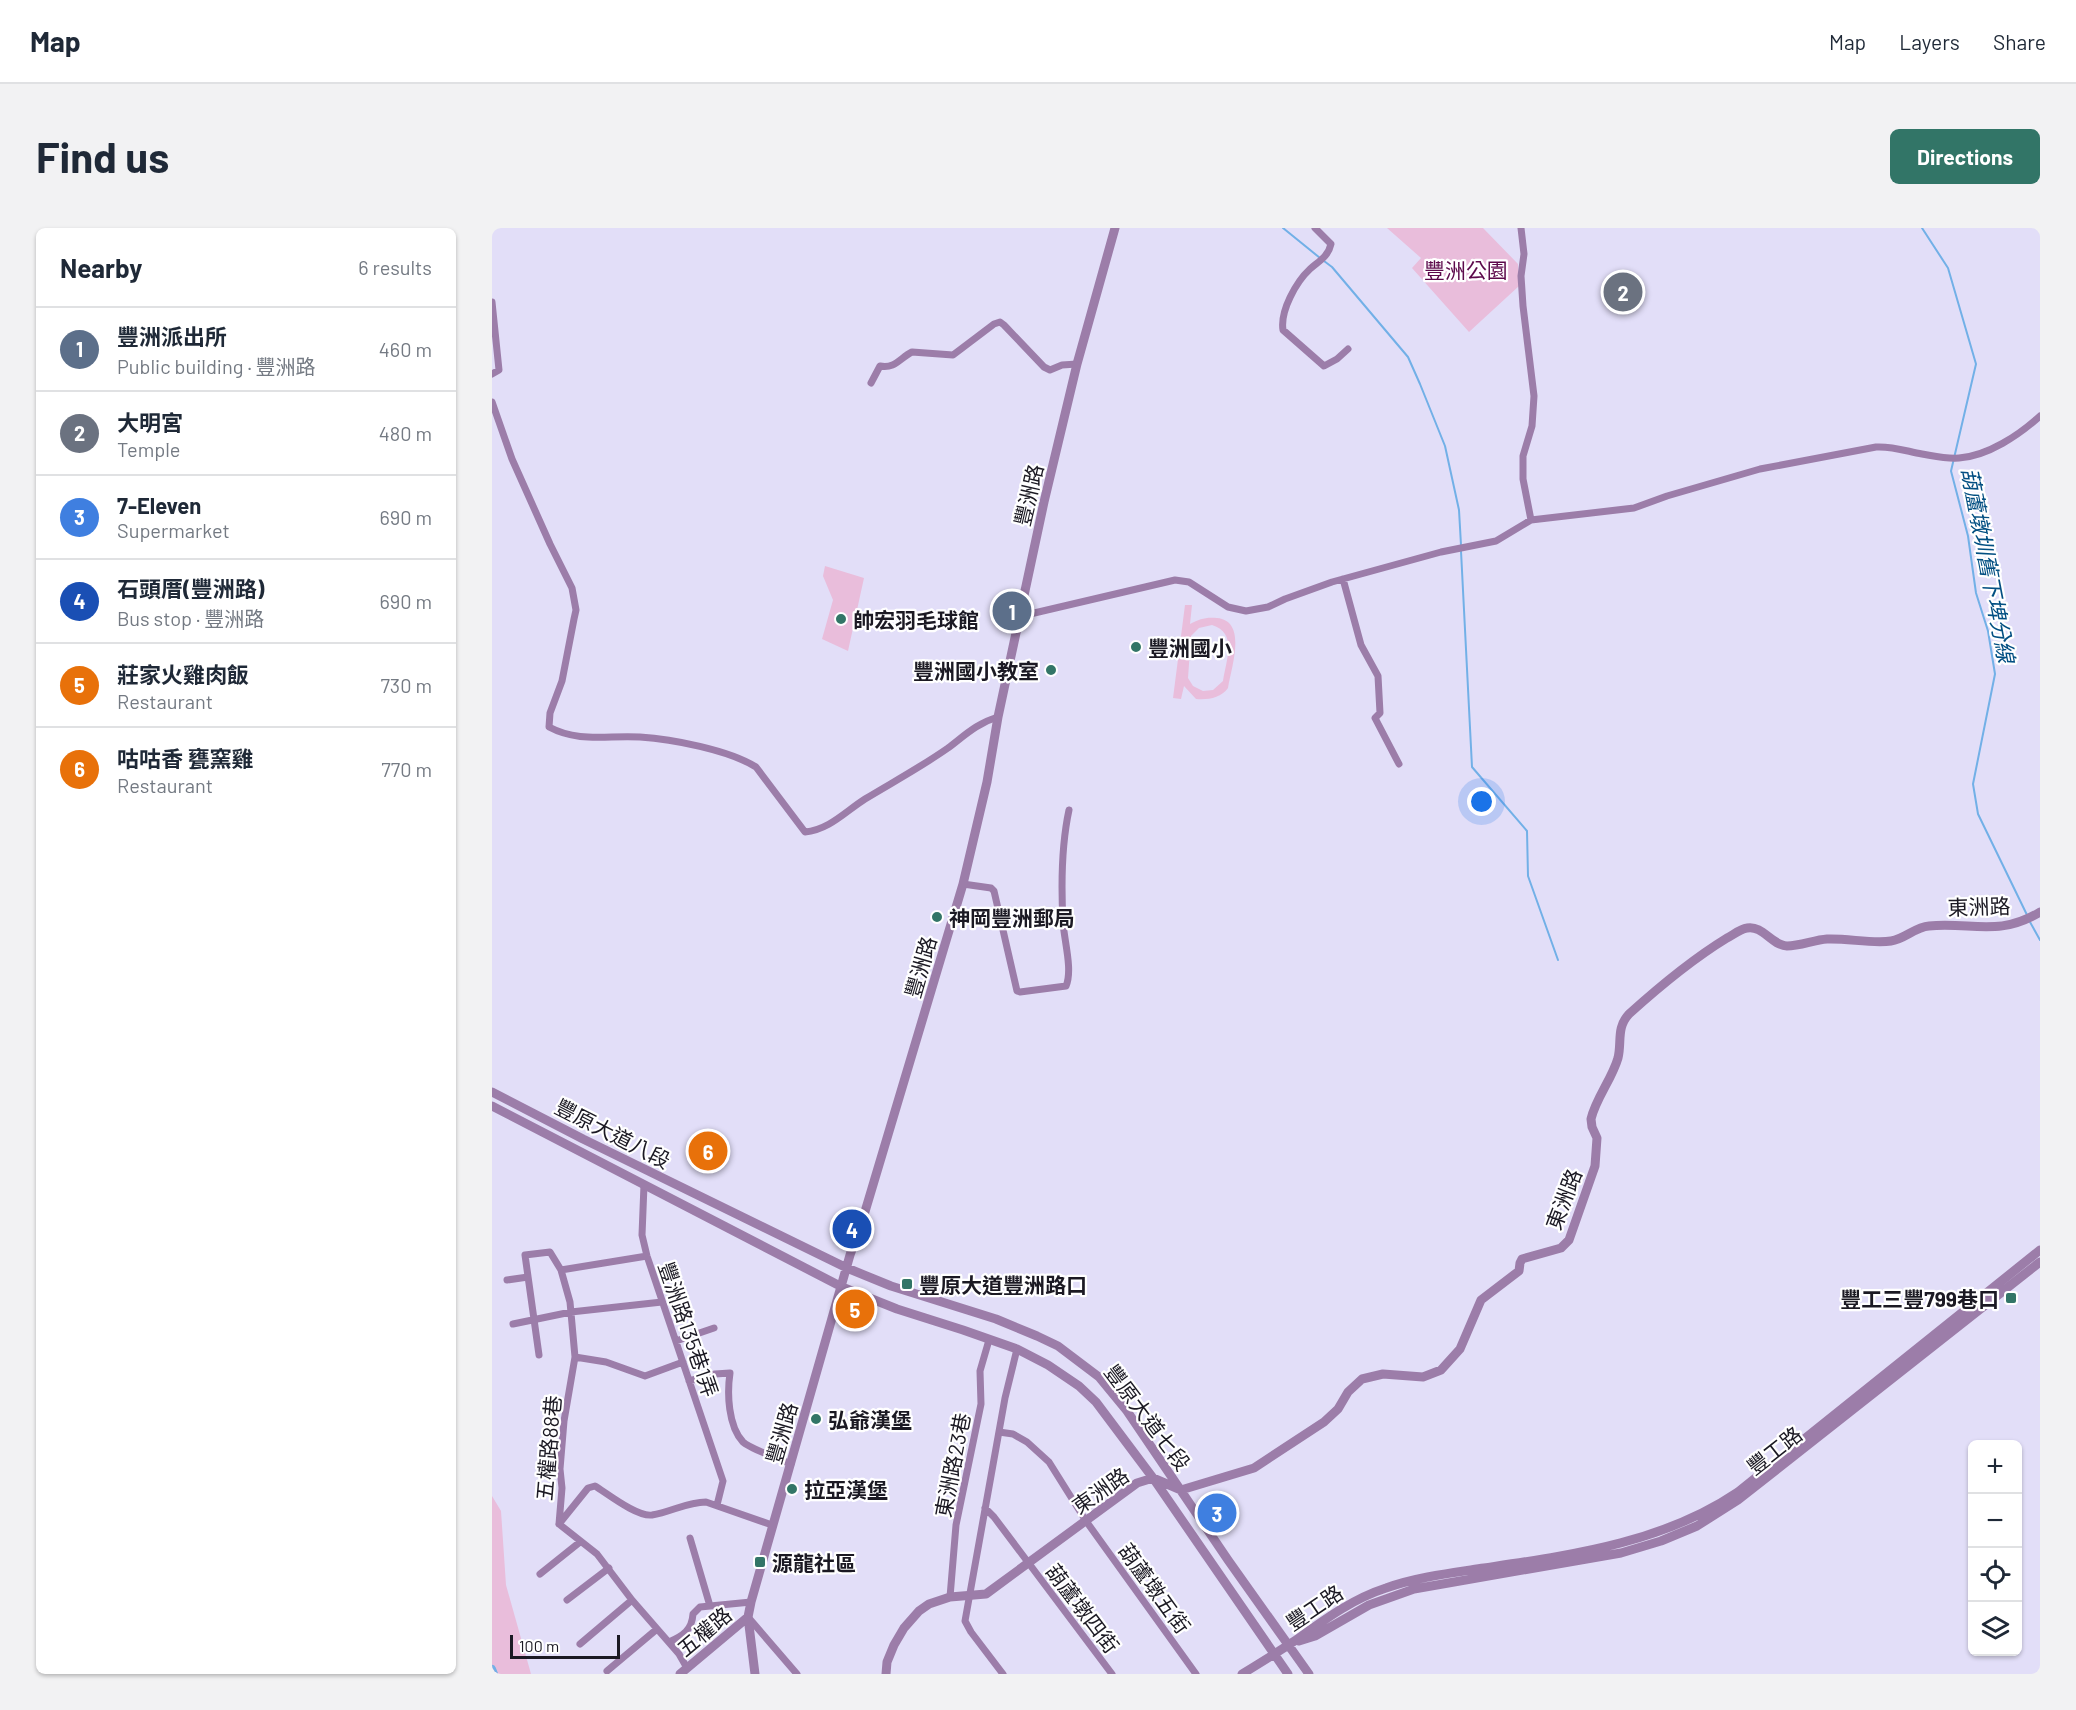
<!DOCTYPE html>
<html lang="en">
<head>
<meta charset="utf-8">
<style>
	:root { --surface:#fff; --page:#f2f2f3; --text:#1f2937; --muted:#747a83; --line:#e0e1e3; --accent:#327567 }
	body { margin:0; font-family:Barlow,"Noto Sans TC",sans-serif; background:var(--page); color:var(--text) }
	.controls { position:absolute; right:18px; bottom:18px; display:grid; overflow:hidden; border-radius:9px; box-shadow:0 2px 4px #0004 }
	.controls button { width:54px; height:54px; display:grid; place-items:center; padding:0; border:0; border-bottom:2px solid var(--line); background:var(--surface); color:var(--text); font:30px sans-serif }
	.scale { position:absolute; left:18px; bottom:15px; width:110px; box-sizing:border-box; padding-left:6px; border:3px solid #1b1923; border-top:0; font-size:16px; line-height:21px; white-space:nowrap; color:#1b1923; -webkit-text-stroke:4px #fff; paint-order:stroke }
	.you { position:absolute; left:990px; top:574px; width:21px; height:21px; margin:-15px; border:4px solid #fff; border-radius:50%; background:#1a73e8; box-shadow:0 0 0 9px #1a73e833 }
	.badge { display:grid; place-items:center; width:39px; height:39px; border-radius:50%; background:var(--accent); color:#fff; font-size:20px; font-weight:700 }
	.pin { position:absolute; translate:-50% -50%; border:3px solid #fff; box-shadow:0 2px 6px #0006 }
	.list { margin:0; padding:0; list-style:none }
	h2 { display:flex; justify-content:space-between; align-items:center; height:78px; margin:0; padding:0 24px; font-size:26px }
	h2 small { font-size:20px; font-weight:400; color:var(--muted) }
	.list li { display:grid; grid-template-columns:39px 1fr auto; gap:18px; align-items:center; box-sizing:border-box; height:84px; padding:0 24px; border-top:2px solid var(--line) }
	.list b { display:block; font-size:22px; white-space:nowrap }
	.list p { margin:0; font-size:20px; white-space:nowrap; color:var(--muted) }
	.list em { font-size:20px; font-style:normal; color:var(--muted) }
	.icon { flex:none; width:33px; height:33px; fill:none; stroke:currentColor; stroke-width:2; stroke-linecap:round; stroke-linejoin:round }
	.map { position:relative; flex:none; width:1548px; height:1446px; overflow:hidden; border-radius:9px }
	header { display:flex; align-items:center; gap:36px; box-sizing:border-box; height:84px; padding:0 30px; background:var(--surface); border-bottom:2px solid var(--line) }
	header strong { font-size:28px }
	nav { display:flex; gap:33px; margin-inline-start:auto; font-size:21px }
	.intro { display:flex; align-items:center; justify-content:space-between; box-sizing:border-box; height:144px; padding:0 36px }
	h1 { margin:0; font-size:42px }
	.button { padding:15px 27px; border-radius:9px; background:var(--accent); color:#fff; font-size:21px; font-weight:700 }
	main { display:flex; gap:36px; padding:0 36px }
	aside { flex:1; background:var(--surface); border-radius:9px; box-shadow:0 2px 4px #0004 }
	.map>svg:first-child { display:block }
	.green { fill:#e9bddb; fill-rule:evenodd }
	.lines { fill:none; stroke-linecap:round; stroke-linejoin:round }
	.stream { stroke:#72b0e7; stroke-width:2 }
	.canal { stroke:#72b0e7; stroke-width:8 }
	.minor { stroke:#9c7da9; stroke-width:7 }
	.tertiary { stroke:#9c7da9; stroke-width:9 }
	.poi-dot { fill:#327567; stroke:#fff; stroke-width:2 }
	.labels { text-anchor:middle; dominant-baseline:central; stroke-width:4.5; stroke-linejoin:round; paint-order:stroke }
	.park-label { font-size:21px; fill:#5c094b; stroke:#fff }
	.street-label { font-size:21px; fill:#1b1923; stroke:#fff }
	.poi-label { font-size:21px; font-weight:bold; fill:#1b1923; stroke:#fff; text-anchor:start }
	.water-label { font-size:22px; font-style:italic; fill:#024f82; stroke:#fff }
</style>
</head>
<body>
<header>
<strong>Map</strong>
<nav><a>Map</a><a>Layers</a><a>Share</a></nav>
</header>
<div class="intro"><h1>Find us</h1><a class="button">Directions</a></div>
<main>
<aside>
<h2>Nearby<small>6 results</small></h2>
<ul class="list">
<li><span class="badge" style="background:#5c6f8a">1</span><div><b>豐洲派出所</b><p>Public building · 豐洲路</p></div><em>460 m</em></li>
<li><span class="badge" style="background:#6b7280">2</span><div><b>大明宮</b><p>Temple</p></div><em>480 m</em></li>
<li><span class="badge" style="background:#3f7fe0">3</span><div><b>7-Eleven</b><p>Supermarket</p></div><em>690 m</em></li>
<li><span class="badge" style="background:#1a4fb4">4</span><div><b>石頭厝(豐洲路)</b><p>Bus stop · 豐洲路</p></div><em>690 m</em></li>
<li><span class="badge" style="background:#e8710a">5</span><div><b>莊家火雞肉飯</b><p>Restaurant</p></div><em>730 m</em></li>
<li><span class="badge" style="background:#e8710a">6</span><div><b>咕咕香 甕窯雞</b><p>Restaurant</p></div><em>770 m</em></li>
</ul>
</aside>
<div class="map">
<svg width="1548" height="1446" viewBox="0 0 1548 1446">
	<rect width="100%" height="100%" fill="#e2def8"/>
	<path class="green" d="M895,0H991L1026,36L1027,58L977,104L920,40L929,30Z
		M333,338L372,350L356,423L330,411L341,372L331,348Z
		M693,377H700L698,396C708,391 713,389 725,390C756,393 739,440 736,460C729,470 716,472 704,471L692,458L689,471L681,470ZM720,397C746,405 734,432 731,453L721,462L711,463L701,458L696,450L699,408L707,400Z
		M0,1268L9,1283L14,1357L39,1446H0Z"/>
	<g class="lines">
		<path class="stream" d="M791,0L828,30
			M1430,0L1456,40L1484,136L1459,243L1476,308L1484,365L1496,403L1503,446L1481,556L1486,586L1536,689
			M832,33L840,39L916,129L928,156L953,218L967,282L969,317
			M969,323L980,539L1035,603L1036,648L1066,732
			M1538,694L1548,712"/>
		<path class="canal" d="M0,1441L2,1446"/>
		<path class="minor" d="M823,0L839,16C836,29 827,33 818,41C804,54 788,83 791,102L832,138L845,131L856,121
			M1029,0L1032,26L1029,48L1031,78L1042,168L1040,198L1031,228V251L1039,292
			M0,74L7,142L0,146
			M379,155L388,138C403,141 408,130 420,124L461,127L502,96L508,94L512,97L552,139L558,142L570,137L585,136
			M0,174L20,231L58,316L80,360L84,382L82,391L70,453L58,485L57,499C87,515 115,507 148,509C180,511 237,522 264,539L313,604C337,602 354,583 373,571C401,554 429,539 456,520C472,508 485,495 506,489
			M851,351L869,417L886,448L888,485L883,490L907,536
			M529,385L538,386L683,352L697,354L736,379L754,383L776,379L793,371L840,354L949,324L1004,313L1039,292L1142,280L1175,268L1268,241L1384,219C1400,218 1414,223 1430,226C1442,228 1454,231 1467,230C1496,228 1527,207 1548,188
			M471,656L499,660L502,663L525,763L528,764L574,758C581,742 572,712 571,694C569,656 569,619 577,582
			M152,957L150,1007L155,1028L231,1253L225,1277
			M15,1052L36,1049
			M21,1096L79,1084L170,1074
			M184,1113L222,1100
			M47,1127L33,1027L58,1024L69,1042
			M83,1129L114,1134L153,1148L191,1134
			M197,1153L223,1146L238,1145C235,1165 236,1198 251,1214C257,1220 289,1232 299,1236
			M507,1204L521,1206L535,1214L557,1234L594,1293L704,1446
			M493,1280L502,1289L620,1446
			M67,1296L70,1260L68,1241L72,1193L83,1129L78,1074L69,1042L155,1028
			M67,1296L96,1260L103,1258C116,1266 145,1289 160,1287C179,1284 195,1274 214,1274L280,1297
			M67,1296L105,1326L140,1372L187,1426L195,1440
			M198,1310L218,1378
			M48,1346L88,1314
			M458,1369L464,1297L489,1176L488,1143L497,1112
			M75,1372L117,1340
			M256,1389L305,1446
			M177,1414C191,1408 200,1402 201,1386L208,1379L259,1374
			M88,1416L140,1372
			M115,1443L165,1401
			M511,1446L479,1404L473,1393L513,1170L525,1121"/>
		<path class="tertiary" d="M0,864L91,911L355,1040L399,1058L504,1091L545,1108L566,1118L607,1149L635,1183L736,1332L817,1446
			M0,878L350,1059L405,1081L471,1102L525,1121L556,1137L587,1158L604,1174L661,1250L796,1446
			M807,1413L823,1408L877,1377L922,1361L1129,1325L1169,1313L1205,1298L1246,1272L1548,1034
			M188,1446L256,1389
			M263,1446L256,1389L259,1374L358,1027L369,997L471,656L495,554L506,489L552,274L585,136L623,0
			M394,1446L395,1434L402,1417L412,1400L427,1383L437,1376L458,1369L494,1366L645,1255L661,1250L689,1262L762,1240L832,1194L846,1181L856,1164L870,1151L891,1146L931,1149L949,1142L968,1121L989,1072L1027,1043L1028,1035L1030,1031L1069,1020L1077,1012L1103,938L1105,910L1100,899L1099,891C1104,870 1120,851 1126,830C1130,814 1124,800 1137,786C1168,758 1199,732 1235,710C1241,707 1248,701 1255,700C1271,697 1279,717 1295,718C1308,718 1322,712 1335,711C1355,710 1381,716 1399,713C1413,711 1423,699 1437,698C1480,694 1507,709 1548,684
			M750,1446C768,1435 786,1424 804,1412C832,1392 860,1371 894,1360C925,1349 959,1345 992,1340C1079,1327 1171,1315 1246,1264L1548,1022"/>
	</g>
	<g class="poi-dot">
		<circle cx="349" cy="391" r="6"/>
		<circle cx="644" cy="419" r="6"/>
		<circle cx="559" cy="442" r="6"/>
		<circle cx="445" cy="689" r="6"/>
		<rect x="409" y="1050" width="12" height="12" rx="3"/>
		<rect x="1513" y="1064" width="12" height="12" rx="3"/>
		<circle cx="324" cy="1191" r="6"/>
		<circle cx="300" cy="1261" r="6"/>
		<rect x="262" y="1328" width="12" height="12" rx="3"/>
	</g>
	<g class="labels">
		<g class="park-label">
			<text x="974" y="41">豐洲公園</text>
		</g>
		<g class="street-label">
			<text transform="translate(536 267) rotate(-77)">豐洲路</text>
			<text transform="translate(1487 678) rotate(-2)">東洲路</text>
			<text transform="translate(428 739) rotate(-74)">豐洲路</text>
			<text transform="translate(121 905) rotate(27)">豐原大道八段</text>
			<text transform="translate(1071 971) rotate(-69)">東洲路</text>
			<text transform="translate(197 1101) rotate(71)">豐洲路135巷1弄</text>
			<text transform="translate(656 1189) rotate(53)">豐原大道七段</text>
			<text transform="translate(289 1205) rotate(-74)">豐洲路</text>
			<text transform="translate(56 1220) rotate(-85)">五權路88巷</text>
			<text transform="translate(1282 1222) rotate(-38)">豐工路</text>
			<text transform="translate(460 1237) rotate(-79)">東洲路23巷</text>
			<text transform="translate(608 1262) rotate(-35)">東洲路</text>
			<text transform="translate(663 1360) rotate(54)">葫蘆墩五街</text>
			<text transform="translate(822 1379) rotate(-34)">豐工路</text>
			<text transform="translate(591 1380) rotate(53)">葫蘆墩四街</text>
			<text transform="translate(212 1403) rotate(-40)">五權路</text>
		</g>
		<g class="poi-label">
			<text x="361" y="391">帥宏羽毛球館</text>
			<text x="656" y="419">豐洲國小</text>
			<text x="547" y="442" text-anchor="end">豐洲國小教室</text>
			<text x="457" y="689">神岡豐洲郵局</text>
			<text x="427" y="1056">豐原大道豐洲路口</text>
			<text x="1507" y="1070" text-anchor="end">豐工三豐799巷口</text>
			<text x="336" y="1191">弘爺漢堡</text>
			<text x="312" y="1261">拉亞漢堡</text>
			<text x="280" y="1334">源龍社區</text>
		</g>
		<g class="water-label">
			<text transform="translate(1497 337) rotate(79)">葫蘆墩圳舊下埤分線</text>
		</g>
	</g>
</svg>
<div class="controls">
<button>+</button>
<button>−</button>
<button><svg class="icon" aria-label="locate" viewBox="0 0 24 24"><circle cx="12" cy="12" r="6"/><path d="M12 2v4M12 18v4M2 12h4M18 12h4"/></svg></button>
<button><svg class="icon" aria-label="layers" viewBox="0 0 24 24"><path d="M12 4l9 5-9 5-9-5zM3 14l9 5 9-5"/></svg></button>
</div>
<div class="scale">100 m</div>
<div class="you"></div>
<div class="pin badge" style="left:520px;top:383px;background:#5c6f8a">1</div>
<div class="pin badge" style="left:1131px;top:64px;background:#6b7280">2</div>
<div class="pin badge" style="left:725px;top:1285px;background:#3f7fe0">3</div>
<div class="pin badge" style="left:360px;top:1001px;background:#1a4fb4">4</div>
<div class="pin badge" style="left:363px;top:1081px;background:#e8710a">5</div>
<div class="pin badge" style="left:216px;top:923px;background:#e8710a">6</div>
</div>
</main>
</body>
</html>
